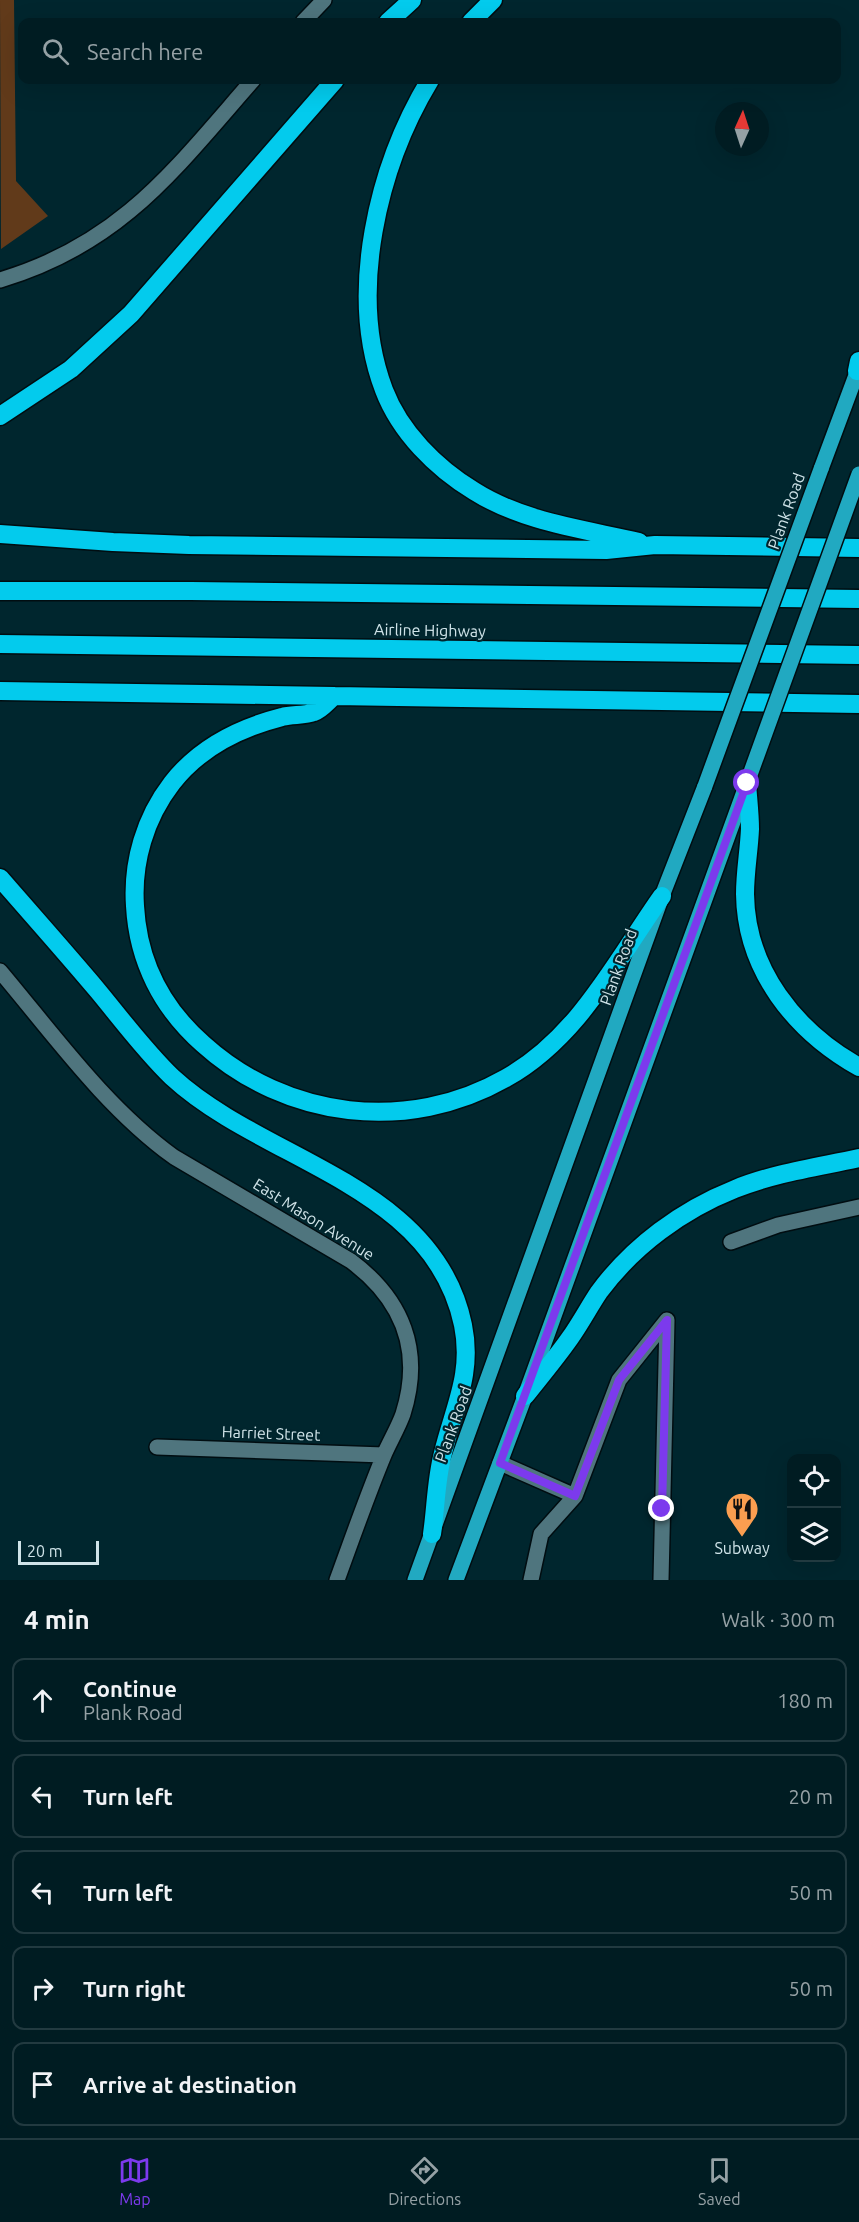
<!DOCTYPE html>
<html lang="en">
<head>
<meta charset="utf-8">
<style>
	:root { --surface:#001c22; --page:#0e292f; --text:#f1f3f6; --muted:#95a1a5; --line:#223a40; --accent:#7c3aed }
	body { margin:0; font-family:Ubuntu,sans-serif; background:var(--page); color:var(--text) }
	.controls { position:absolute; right:18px; bottom:18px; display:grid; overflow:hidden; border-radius:12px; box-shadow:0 6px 24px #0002 }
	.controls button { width:54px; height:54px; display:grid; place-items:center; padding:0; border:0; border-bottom:2px solid var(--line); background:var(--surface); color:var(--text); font:30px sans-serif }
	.compass { position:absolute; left:715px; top:102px; width:54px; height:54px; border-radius:50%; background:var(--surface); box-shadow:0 6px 24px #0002; rotate:3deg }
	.scale { position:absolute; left:18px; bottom:15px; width:81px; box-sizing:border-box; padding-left:6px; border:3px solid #cfe3e8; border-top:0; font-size:16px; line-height:21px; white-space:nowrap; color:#cfe3e8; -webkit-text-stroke:4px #00262e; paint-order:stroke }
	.stop { position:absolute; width:18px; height:18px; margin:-14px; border:4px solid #7c3aed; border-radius:50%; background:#fff }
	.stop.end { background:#7c3aed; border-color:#fff; box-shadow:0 2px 6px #0008 }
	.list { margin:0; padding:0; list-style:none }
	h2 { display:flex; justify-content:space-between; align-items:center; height:78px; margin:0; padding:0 24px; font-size:26px }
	h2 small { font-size:20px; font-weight:400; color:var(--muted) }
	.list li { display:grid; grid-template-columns:39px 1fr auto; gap:18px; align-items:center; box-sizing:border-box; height:84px; margin:0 12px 12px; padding:0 12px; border:2px solid var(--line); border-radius:12px }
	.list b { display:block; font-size:22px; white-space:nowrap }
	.list p { margin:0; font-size:20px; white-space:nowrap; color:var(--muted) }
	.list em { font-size:20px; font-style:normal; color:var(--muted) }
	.icon { flex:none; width:33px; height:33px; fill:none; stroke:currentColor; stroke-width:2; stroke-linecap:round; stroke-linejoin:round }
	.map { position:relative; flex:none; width:859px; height:1580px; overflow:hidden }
	.search { position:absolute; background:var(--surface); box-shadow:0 6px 24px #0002; left:18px; right:18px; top:18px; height:66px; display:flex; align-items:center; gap:15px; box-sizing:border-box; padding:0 21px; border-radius:12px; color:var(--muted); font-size:22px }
	.sheet { height:558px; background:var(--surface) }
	nav { display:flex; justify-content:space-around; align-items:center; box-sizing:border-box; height:84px; border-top:2px solid var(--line); background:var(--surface); font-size:16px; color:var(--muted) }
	nav a { display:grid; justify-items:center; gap:3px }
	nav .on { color:var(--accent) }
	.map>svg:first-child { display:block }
	.forest { fill:#613a1a }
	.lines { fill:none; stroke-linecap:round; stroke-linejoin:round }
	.minor-casing { stroke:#000d11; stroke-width:18 }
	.major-casing { stroke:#000d11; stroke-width:18 }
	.highway-casing { stroke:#000d11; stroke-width:21 }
	.minor { stroke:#4f757e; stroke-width:15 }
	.major { stroke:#21a9c1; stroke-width:15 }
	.highway { stroke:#03cbed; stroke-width:18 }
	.major-bridge-casing { stroke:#000d11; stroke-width:18; stroke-linecap:butt }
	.major-bridge { stroke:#21a9c1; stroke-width:15 }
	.route { stroke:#7c3aed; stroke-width:8 }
	.labels { text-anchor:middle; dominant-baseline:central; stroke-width:4.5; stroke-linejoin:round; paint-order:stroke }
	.street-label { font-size:16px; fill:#cfe3e8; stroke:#00262e }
	.poi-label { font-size:16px; fill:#cfe3e8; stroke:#00262e }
</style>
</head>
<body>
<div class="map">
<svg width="859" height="1580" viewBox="0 0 859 1580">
	<rect width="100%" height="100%" fill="#00262e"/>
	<path class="forest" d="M0,0H14L16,181L48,216L1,249Z"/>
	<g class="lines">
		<g class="minor-casing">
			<path id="minor" d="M303,22L324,0
				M0,280C121,244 174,170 253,80
				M0,971C54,1035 106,1108 174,1157L351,1261C403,1300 423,1351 403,1414C398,1428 390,1441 384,1455C367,1496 352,1539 337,1580
				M731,1242L778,1225L859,1207
				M157,1447L384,1455
				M500,1463L575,1496L541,1534L531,1580
				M575,1496L619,1380L667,1320L661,1580"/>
		</g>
		<g class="major-casing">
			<path id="major" d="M821,469L859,367
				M415,1580L662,896L705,786
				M456,1580L525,1396L746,786"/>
		</g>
		<g class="highway-casing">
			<path id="highway" d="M388,22L412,0
				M471,22L493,0
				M430,80C378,166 347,293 384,390C400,432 436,468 474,491C523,522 583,529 639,542
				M857,371L859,361
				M0,416L71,369L131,314L335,80
				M0,534L113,542L189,545L606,550L655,545L859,548
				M0,591H191L859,599
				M0,644L859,655
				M0,691L859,704
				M334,696C328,701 321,710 314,712C304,716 292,714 282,717C239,728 200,747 172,783C145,818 132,862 135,906C138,961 162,1008 203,1044C286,1119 408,1134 506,1078C578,1038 616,961 662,896
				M747,783C748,798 750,814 750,829C749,851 745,872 745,894C746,970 795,1031 859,1067
				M0,878C33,916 66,953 98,991C122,1020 145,1051 172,1077C264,1162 434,1184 463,1325C473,1374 454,1407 443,1453C436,1479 436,1507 432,1534
				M525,1396C540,1377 556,1358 570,1338C580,1324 589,1307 599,1292C633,1246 682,1210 735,1189C774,1173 818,1167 859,1158"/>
		</g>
		<use href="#minor" class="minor"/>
		<use href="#major" class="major"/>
		<use href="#highway" class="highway"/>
		<g class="major-bridge-casing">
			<path id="major-bridge" d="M747,783L859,474
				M705,786L821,469"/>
		</g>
		<use href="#major-bridge" class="major-bridge"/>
	</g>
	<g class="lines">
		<path class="route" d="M662,1509L667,1320L619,1380L575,1496L500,1463L747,783"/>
	</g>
	<defs>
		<g id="restaurant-pin" transform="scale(1.725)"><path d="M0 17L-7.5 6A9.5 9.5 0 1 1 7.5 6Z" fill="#fb9e50" stroke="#00262e"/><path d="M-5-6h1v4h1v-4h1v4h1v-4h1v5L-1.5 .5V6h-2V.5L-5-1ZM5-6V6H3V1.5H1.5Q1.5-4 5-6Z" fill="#111"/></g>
	</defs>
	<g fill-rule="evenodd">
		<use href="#restaurant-pin" x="742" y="1509"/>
	</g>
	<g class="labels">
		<g class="street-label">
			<text transform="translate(786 511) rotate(-70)">Plank Road</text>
			<text transform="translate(430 630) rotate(1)">Airline Highway</text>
			<text transform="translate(618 967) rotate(-70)">Plank Road</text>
			<text transform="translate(314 1219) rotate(32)">East Mason Avenue</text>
			<text transform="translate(453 1424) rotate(-70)">Plank Road</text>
			<text transform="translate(271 1433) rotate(2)">Harriet Street</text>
		</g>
		<g class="poi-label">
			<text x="742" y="1548">Subway</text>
		</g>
	</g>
</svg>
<div class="controls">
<button><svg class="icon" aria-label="locate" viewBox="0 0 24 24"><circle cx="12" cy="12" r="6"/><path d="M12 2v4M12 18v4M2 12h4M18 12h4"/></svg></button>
<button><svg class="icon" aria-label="layers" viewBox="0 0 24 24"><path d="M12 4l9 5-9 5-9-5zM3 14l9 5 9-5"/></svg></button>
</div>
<svg class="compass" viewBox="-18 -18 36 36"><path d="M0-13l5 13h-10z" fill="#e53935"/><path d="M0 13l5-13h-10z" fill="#95a1a5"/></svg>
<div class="scale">20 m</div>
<div class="stop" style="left:747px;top:783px"></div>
<div class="stop end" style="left:662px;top:1509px"></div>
<div class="search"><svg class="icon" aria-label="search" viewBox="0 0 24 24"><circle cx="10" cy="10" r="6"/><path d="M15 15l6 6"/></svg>Search here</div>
</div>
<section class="sheet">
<h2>4 min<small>Walk · 300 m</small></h2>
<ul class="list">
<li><svg class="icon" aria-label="ahead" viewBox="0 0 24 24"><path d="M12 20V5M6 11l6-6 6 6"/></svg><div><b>Continue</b><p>Plank Road</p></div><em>180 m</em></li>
<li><svg class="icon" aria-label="left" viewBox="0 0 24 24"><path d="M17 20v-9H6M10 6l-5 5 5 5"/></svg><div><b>Turn left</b></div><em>20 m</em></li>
<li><svg class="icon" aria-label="left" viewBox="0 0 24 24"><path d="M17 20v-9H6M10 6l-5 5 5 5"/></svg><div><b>Turn left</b></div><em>50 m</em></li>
<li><svg class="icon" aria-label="right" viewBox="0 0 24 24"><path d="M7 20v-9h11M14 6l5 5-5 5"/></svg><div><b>Turn right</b></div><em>50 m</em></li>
<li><svg class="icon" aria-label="arrive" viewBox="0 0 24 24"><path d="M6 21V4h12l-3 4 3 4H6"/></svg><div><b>Arrive at destination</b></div></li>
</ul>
</section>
<nav>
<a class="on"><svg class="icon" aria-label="map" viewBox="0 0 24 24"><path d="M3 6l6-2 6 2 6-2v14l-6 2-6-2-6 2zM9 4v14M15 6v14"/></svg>Map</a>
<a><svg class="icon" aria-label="directions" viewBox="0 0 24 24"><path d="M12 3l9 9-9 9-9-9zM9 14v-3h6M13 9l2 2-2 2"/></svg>Directions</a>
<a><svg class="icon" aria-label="saved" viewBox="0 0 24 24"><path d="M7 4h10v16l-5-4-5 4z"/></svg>Saved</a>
</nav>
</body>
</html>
